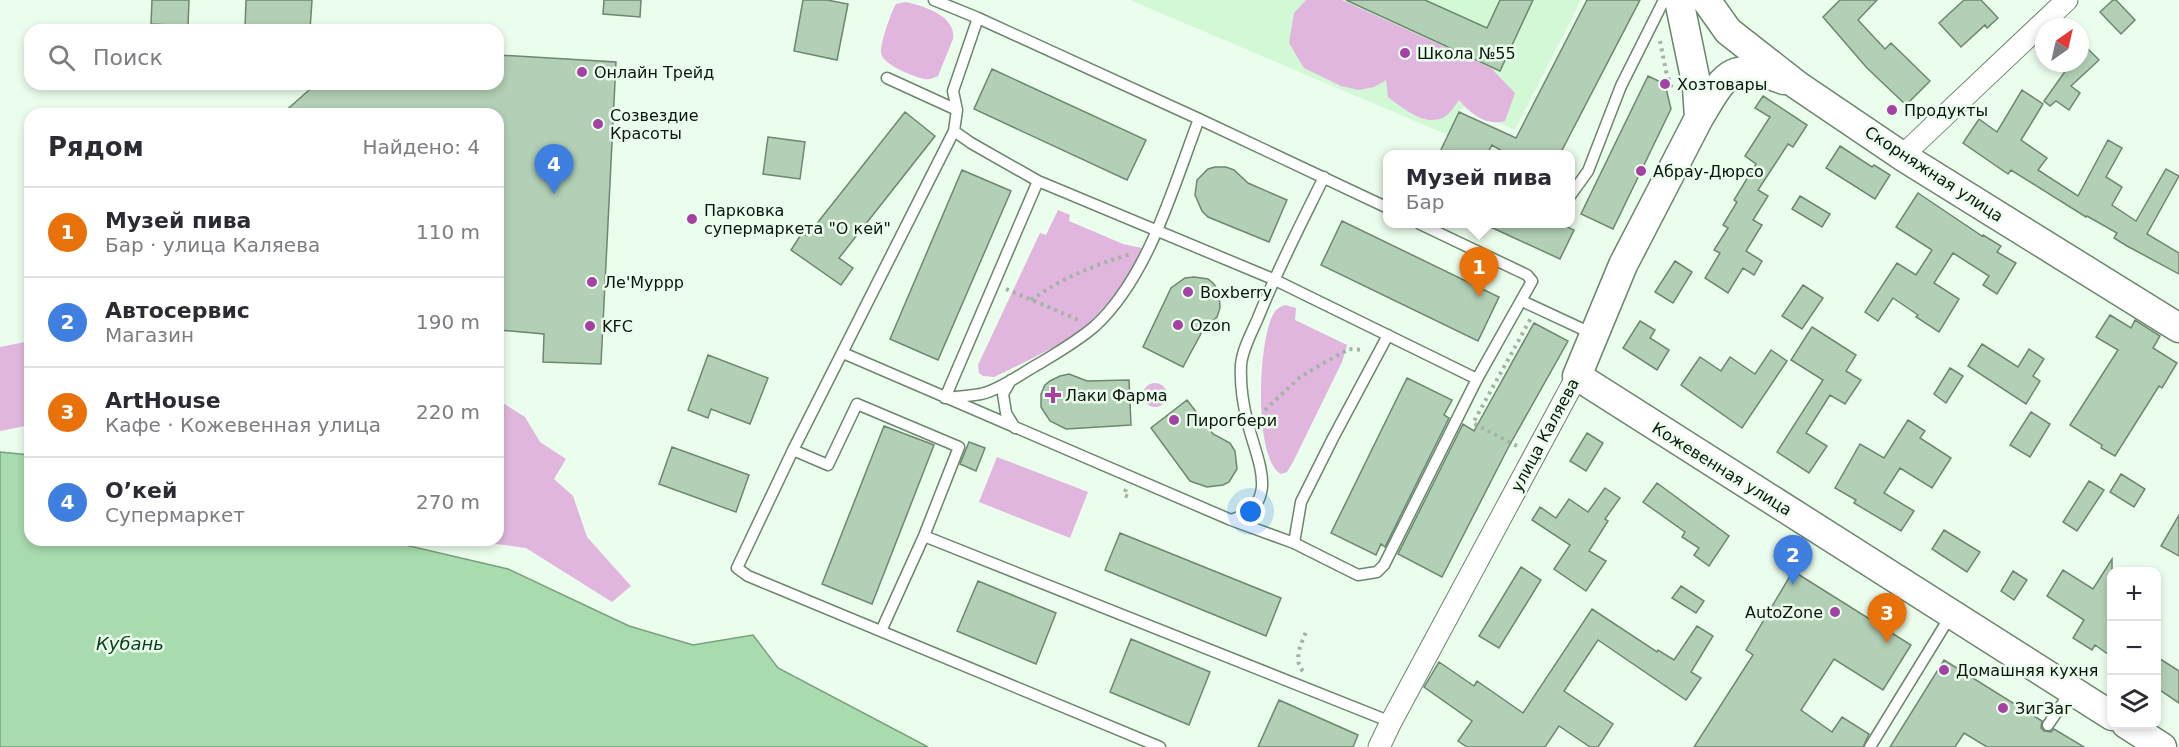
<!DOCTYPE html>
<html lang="ru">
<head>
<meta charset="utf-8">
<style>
	:root { --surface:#fff; --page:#f2f2f3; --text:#2b2b33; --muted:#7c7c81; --line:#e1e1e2; --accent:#0b8043 }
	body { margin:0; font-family:"DejaVu Sans",sans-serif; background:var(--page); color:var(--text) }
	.controls { position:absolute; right:18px; bottom:18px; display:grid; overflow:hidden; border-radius:12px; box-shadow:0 3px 9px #0003 }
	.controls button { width:54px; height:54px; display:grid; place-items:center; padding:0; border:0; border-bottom:2px solid var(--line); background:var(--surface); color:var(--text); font:30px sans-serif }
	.compass { position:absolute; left:2035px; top:18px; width:54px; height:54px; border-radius:50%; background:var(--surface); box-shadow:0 3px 9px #0003; rotate:34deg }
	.you { position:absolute; left:1251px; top:512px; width:21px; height:21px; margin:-15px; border:4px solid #fff; border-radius:50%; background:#1a73e8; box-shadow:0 0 0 9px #1a73e833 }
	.badge { display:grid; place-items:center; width:39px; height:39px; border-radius:50%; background:var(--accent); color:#fff; font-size:20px; font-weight:700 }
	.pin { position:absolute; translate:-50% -50px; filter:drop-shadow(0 2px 3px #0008) }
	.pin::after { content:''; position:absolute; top:32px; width:21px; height:18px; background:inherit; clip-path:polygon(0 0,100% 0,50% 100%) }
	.popup { position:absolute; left:1383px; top:150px; width:192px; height:78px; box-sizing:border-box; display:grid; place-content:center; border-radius:12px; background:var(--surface); filter:drop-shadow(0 2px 4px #0005); font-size:20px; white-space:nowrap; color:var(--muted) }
	.popup b { font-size:22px; color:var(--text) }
	.popup::after { content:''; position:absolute; left:50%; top:100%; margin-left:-12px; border:12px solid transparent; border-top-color:var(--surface) }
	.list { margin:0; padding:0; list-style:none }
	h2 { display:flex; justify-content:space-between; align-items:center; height:78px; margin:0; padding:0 24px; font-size:26px }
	h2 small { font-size:20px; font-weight:400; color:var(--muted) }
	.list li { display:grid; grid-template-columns:39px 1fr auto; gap:18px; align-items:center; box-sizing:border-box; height:90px; padding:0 24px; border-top:2px solid var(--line) }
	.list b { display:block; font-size:22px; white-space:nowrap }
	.list p { margin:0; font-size:20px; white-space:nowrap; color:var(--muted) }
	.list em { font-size:20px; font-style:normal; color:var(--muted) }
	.icon { flex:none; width:33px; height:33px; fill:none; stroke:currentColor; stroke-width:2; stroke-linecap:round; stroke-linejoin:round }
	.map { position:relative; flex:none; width:2179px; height:747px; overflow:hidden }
	.search { position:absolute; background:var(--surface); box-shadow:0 3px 9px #0003; left:24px; top:24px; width:480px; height:66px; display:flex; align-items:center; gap:15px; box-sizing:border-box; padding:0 21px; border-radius:18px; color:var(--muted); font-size:22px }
	.panel { position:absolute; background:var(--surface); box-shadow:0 3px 9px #0003; left:24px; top:108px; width:480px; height:438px; border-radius:18px }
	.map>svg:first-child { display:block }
	.built { fill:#d3f8d6 }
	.green { fill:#e1b6de }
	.water { fill:#a8dbad; stroke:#79a07d; stroke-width:1.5 }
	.building { fill:#b2d0b5; stroke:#6c886f; stroke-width:1.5 }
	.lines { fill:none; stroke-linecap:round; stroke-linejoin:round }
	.lane-casing { stroke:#6a866c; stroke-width:13 }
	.street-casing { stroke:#6a866c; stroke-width:23 }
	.secondary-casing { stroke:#6a866c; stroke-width:31 }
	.path { stroke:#a3b3a4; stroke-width:4; stroke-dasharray:3 4.5; stroke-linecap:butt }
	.lane { stroke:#fff; stroke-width:10 }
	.street { stroke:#fff; stroke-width:21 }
	.secondary { stroke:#fff; stroke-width:28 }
	.poi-dot { fill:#a540a4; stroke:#ebfdec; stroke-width:2 }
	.labels { text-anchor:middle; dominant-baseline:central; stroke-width:5; stroke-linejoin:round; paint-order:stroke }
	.poi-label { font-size:16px; fill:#0b160c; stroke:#ebfdec; text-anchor:start }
	.street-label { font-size:16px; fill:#0b160c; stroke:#ebfdec }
	.water-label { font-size:18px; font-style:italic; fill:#043f14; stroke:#ebfdec }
</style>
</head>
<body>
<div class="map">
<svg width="2179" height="747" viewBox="0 0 2179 747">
	<rect width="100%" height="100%" fill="#ebfdec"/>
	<path class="built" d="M1130,0H1581L1515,130L1463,107L1448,135Z"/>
	<path class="green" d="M1306,0H1342L1491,68L1515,93L1505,121C1486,126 1472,115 1459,100C1456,104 1452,111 1447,115C1428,130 1403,108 1388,97L1386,80L1374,87L1359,90L1341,86L1304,68L1289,43L1294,13Z
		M905,2C922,5 957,16 953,39L938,76C933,78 930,80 925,79C914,77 883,65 881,53C880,44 891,12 896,4Z
		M1058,210L1070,215L1069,221L1123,244L1142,248C1135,273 1095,322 1073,336C1048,351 1020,365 994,377L983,376L979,373L978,365L1040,233L1046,235Z
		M1285,305L1296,308L1295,320L1347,345L1342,362L1293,462L1287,472L1281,474C1253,459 1258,338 1274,313C1276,309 1280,307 1285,305Z
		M30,341V425L0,431V347Z
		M1143 395a12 12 0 1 1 24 0a12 12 0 1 1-24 0Z
		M498,400L525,417L540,442L566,459L554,479L573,496L587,537L631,586L612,602L526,548L466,540H498Z
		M997,457L1088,492L1070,538L979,502Z"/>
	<path class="water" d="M0,452L30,455V540H384L508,569L629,626L693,645L753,635L778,668L928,747H0Z"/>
	<path class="building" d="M152,0H189L188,26L151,24Z
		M246,0H312L310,30L245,28Z
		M604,0H641L640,17L603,14Z
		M803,0H827L848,4L837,60L794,51Z
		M1346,0H1425L1487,28L1500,0H1533L1500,71Z
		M1587,0H1640L1560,154H1507L1492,145L1487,154H1439L1459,112L1516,138Z
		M1840,0H1877L1858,20L1885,49L1891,43L1930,81L1906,105L1867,68L1823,17Z
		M1964,0H1981L1998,18L1987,28L1985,25L1961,47L1939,23Z
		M2113,0H2116L2135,20L2121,34L2100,12Z
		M2080,41L2099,60L2071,86L2080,93L2069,110L2056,101L2050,106L2044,101L2071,63H2080Z
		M498,55L616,62L601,364L543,362L544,334L498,330V114H282L316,84H498Z
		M992,69L1146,140L1127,180L974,109Z
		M1648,76L1665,84L1671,109L1613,229L1581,214Z
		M2022,90L2043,104L2021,140L2047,158L2038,170L2078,196L2108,140L2122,148L2106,177L2122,187L2112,205L2136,221L2166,169L2179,176L2147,234L2179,253V274L2127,246L2114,238L2117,233L2087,216L2086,217L2011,170L2008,174L1963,143L1979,119L1997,132Z
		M1763,96L1807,125L1793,147L1788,144L1758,190L1768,196L1753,220L1762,225L1746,251L1762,261L1754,275L1743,268L1728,293L1705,278L1720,253L1714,250L1728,228L1723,225L1737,202L1734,200L1756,164L1745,156L1770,117L1755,108Z
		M905,112L935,136L839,258L853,268L841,285L791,250L802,233L807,236Z
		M768,137L805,142L800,179L763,174Z
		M1840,146L1872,167L1874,165L1890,175L1875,199L1826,168Z
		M1215,167H1226L1234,170L1248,183L1287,200L1269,242L1208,217L1202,211L1195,195L1197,180L1208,169Z
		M962,170L1011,191L938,360L890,339Z
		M1918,193L1982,236L1983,235L2001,246L1997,252L2016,263L1997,294L1983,285L1989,276L1953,253L1934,283L1959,299L1939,332L1916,317L1918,315L1893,298L1878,321L1865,312L1897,263L1916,275L1932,250L1896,227Z
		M1800,196L1830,214L1822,227L1792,209Z
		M1342,221L1499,297L1478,341L1321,265Z
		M1484,224H1561L1574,230L1560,259Z
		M1675,261L1692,272L1673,303L1655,292Z
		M1194,277L1208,279L1213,283L1219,291L1220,308L1217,317L1203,330L1183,367L1143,347L1171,288L1185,278Z
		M1803,285L1823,298L1802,329L1782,316Z
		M2110,315L2131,328L2135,320L2160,336L2153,348L2177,363L2162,388L2159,386L2115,456L2101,448L2102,445L2070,425L2118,350L2096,337Z
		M1640,321L1655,330L1650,338L1669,350L1657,370L1623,348Z
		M1534,323L1568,341L1508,448L1442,577L1398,554L1463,424L1474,431Z
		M1812,327L1856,355L1846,371L1861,380L1845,404L1830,395L1806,433L1827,446L1809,473L1777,452L1823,380L1791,360Z
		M1982,344L2018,367L2029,349L2044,359L2033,376L2040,381L2026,404L1968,366Z
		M1771,350L1787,361L1742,428L1681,385L1700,357L1721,371L1730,357L1755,374Z
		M708,355L768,378L750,424L711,409L708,418L688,410Z
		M1950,368L1963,376L1946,403L1934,394Z
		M1069,374L1087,381L1129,380L1131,425L1066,429L1050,421L1041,407V394L1045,385L1050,381L1060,376Z
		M1407,378L1452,400L1444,415L1449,418L1385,547L1381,544L1376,555L1331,533Z
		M1187,400L1213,434L1230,443L1235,451L1237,469L1229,482L1223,485L1207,487L1190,481L1151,428Z
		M2031,412L2050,424L2030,457L2010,445Z
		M1908,420L1925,431L1920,438L1951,458L1932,488L1900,468L1884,493L1914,511L1901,531L1854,503L1856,500L1835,488L1860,444L1884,458Z
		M884,426L934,445L872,604L822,584Z
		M1587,433L1603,443L1586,471L1570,461Z
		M969,442L985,448L976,471L960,464Z
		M672,447L749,475L736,512L659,484Z
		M2121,474L2145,489L2134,507L2110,492Z
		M2089,481L2104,490L2077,531L2063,522Z
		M1657,483L1729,536L1709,566L1694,555L1699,548L1682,537L1685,532L1643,502Z
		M1605,488L1620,498L1605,519L1608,521L1589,551L1606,561L1586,591L1554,569L1570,545L1532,520L1540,507L1556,518L1569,499L1588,512Z
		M2179,515V556L2161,546Z
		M1944,530L1980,552L1967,572L1932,549Z
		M1120,533L1281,598L1266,636L1105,570Z
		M2112,559V657L2095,645L2092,650L2073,638L2084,620L2047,596L2063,570L2093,589Z
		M1521,567L1541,580L1499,648L1479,636Z
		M1793,571L1911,645L1883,690L1834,659L1801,710L1832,732L1842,717L1869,734L1863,747H1694L1753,655L1746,650Z
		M2013,571L2027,580L2014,600L2001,591Z
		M978,581L1056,613L1036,664L957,631Z
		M1681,586L1704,601L1696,613L1672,598Z
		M1592,609L1657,652L1658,650L1674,660L1697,626L1713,636L1691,672L1701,678L1686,700L1598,640L1564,691L1613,724L1598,747H1590L1559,726L1545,747H1467L1458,741L1472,721L1424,687L1439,662L1474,686L1477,681L1523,713Z
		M1131,639L1210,672L1189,725L1110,692Z
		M2157,657L2179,671V703L2157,688Z
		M1944,660L2042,721L2041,728L2044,731L2051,732L2054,729L2084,747H1987L1964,733L1955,747H1890Z
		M1279,700L1358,735L1353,747H1258Z"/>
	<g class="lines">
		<g class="lane-casing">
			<path id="lane" d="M934,0L978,18L1199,119L1388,208
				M978,18L953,91L957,110L954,131L793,450L737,568L748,576L777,588L1160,747
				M887,78L957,110
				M954,131L971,143L1038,181L1273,279L1477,379
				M1038,181L945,398C957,397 969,396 981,394C1000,390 1025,371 1042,362C1060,351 1079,340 1095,326C1149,276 1173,187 1199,119
				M1570,196L1588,171L1621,86L1664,0
				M1522,301L1593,334
				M843,353L1231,520L1294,543L1358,575L1377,572L1384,565L1477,379L1532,281L1527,275L1420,224
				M1011,380L1003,394L1006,413L1015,428
				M793,450L828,465L857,404L959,447L924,536L881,631
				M1231,520C1282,504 1257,461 1248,424C1243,405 1240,385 1241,365C1242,350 1252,332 1258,318C1277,270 1301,224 1324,177
				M924,536L1391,722
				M1294,543L1301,502L1333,438L1388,335
				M2048,725L2071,691
				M1870,747L1951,615"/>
		</g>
		<g class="street-casing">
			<path id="street" d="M1902,156L2067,0
				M1379,747L1391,722L1577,376"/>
		</g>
		<g class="secondary-casing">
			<path id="secondary" d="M1679,0L1697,87L1699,118L1623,265L1577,376L2112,716
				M1706,0L1728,31L1797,85L1902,156L2179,328
				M1699,118C1726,73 1730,60 1784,80
				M2126,724L2162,747"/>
		</g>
		<path class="path" d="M1660,41L1666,71L1672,89
			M1006,289L1081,321
			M1031,300C1062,278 1094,265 1131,254
			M1265,410L1299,378L1320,365L1349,349L1363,350
			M1517,446L1473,423L1531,318
			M1126,489L1124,495L1131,498
			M1303,671C1293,661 1301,643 1306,632"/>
		<use href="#lane" class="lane"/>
		<use href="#street" class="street"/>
		<use href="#secondary" class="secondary"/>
	</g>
	<g class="poi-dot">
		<circle cx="1405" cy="53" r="6"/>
		<circle cx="582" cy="72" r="6"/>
		<circle cx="1665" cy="84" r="6"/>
		<circle cx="1892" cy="110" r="6"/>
		<circle cx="598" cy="124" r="6"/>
		<circle cx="1641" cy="171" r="6"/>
		<circle cx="692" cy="219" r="6"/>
		<circle cx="592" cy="282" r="6"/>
		<circle cx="1188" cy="292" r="6"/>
		<circle cx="1178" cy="325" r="6"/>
		<circle cx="590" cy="326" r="6"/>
		<path d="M1050 386h6v6h6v6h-6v6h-6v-6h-6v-6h6z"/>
		<circle cx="1174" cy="420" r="6"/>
		<circle cx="1835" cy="612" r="6"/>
		<circle cx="1944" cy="670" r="6"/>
		<circle cx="2003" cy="708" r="6"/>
	</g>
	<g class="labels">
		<g class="poi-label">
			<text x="1417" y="53">Школа №55</text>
			<text x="594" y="72">Онлайн Трейд</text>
			<text x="1677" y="84">Хозтовары</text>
			<text x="1904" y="110">Продукты</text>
			<text x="610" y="115">Созвездие<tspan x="610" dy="18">Красоты</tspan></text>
			<text x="1653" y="171">Абрау-Дюрсо</text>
			<text x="704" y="210">Парковка<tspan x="704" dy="18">супермаркета "О кей"</tspan></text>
			<text x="604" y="282">Ле'Муррр</text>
			<text x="1200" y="292">Boxberry</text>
			<text x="1190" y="325">Ozon</text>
			<text x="602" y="326">KFC</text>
			<text x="1065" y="395">Лаки Фарма</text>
			<text x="1186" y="420">Пирогбери</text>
			<text x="1823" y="612" text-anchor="end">AutoZone</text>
			<text x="1956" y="670">Домашняя кухня</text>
			<text x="2015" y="708">ЗигЗаг</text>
		</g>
		<g class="street-label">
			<text transform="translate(1934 174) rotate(33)">Скорняжная улица</text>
			<text transform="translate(1545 435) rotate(-62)">улица Каляева</text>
			<text transform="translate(1722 469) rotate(32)">Кожевенная улица</text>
		</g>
		<g class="water-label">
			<text x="130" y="643">Кубань</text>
		</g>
	</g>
</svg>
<div class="controls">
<button>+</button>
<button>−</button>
<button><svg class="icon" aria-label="layers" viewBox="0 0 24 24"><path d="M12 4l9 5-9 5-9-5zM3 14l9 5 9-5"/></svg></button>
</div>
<svg class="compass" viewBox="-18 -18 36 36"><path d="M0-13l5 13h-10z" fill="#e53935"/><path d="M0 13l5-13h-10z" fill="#7c7c81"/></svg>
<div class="you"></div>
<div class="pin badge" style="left:1479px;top:297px;background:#e8710a">1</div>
<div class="popup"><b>Музей пива</b>Бар</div>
<div class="pin badge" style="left:1793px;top:585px;background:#3f7fe0">2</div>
<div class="pin badge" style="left:1887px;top:643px;background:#e8710a">3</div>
<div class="pin badge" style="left:554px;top:194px;background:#3f7fe0">4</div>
<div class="search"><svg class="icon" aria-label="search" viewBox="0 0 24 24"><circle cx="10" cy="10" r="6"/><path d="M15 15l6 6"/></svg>Поиск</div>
<section class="panel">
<h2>Рядом<small>Найдено: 4</small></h2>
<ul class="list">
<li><span class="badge" style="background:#e8710a">1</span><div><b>Музей пива</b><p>Бар · улица Каляева</p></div><em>110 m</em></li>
<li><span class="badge" style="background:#3f7fe0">2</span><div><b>Автосервис</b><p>Магазин</p></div><em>190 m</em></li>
<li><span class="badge" style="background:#e8710a">3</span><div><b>ArtHouse</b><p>Кафе · Кожевенная улица</p></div><em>220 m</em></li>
<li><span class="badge" style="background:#3f7fe0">4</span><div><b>О’кей</b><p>Супермаркет</p></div><em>270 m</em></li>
</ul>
</section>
</div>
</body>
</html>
